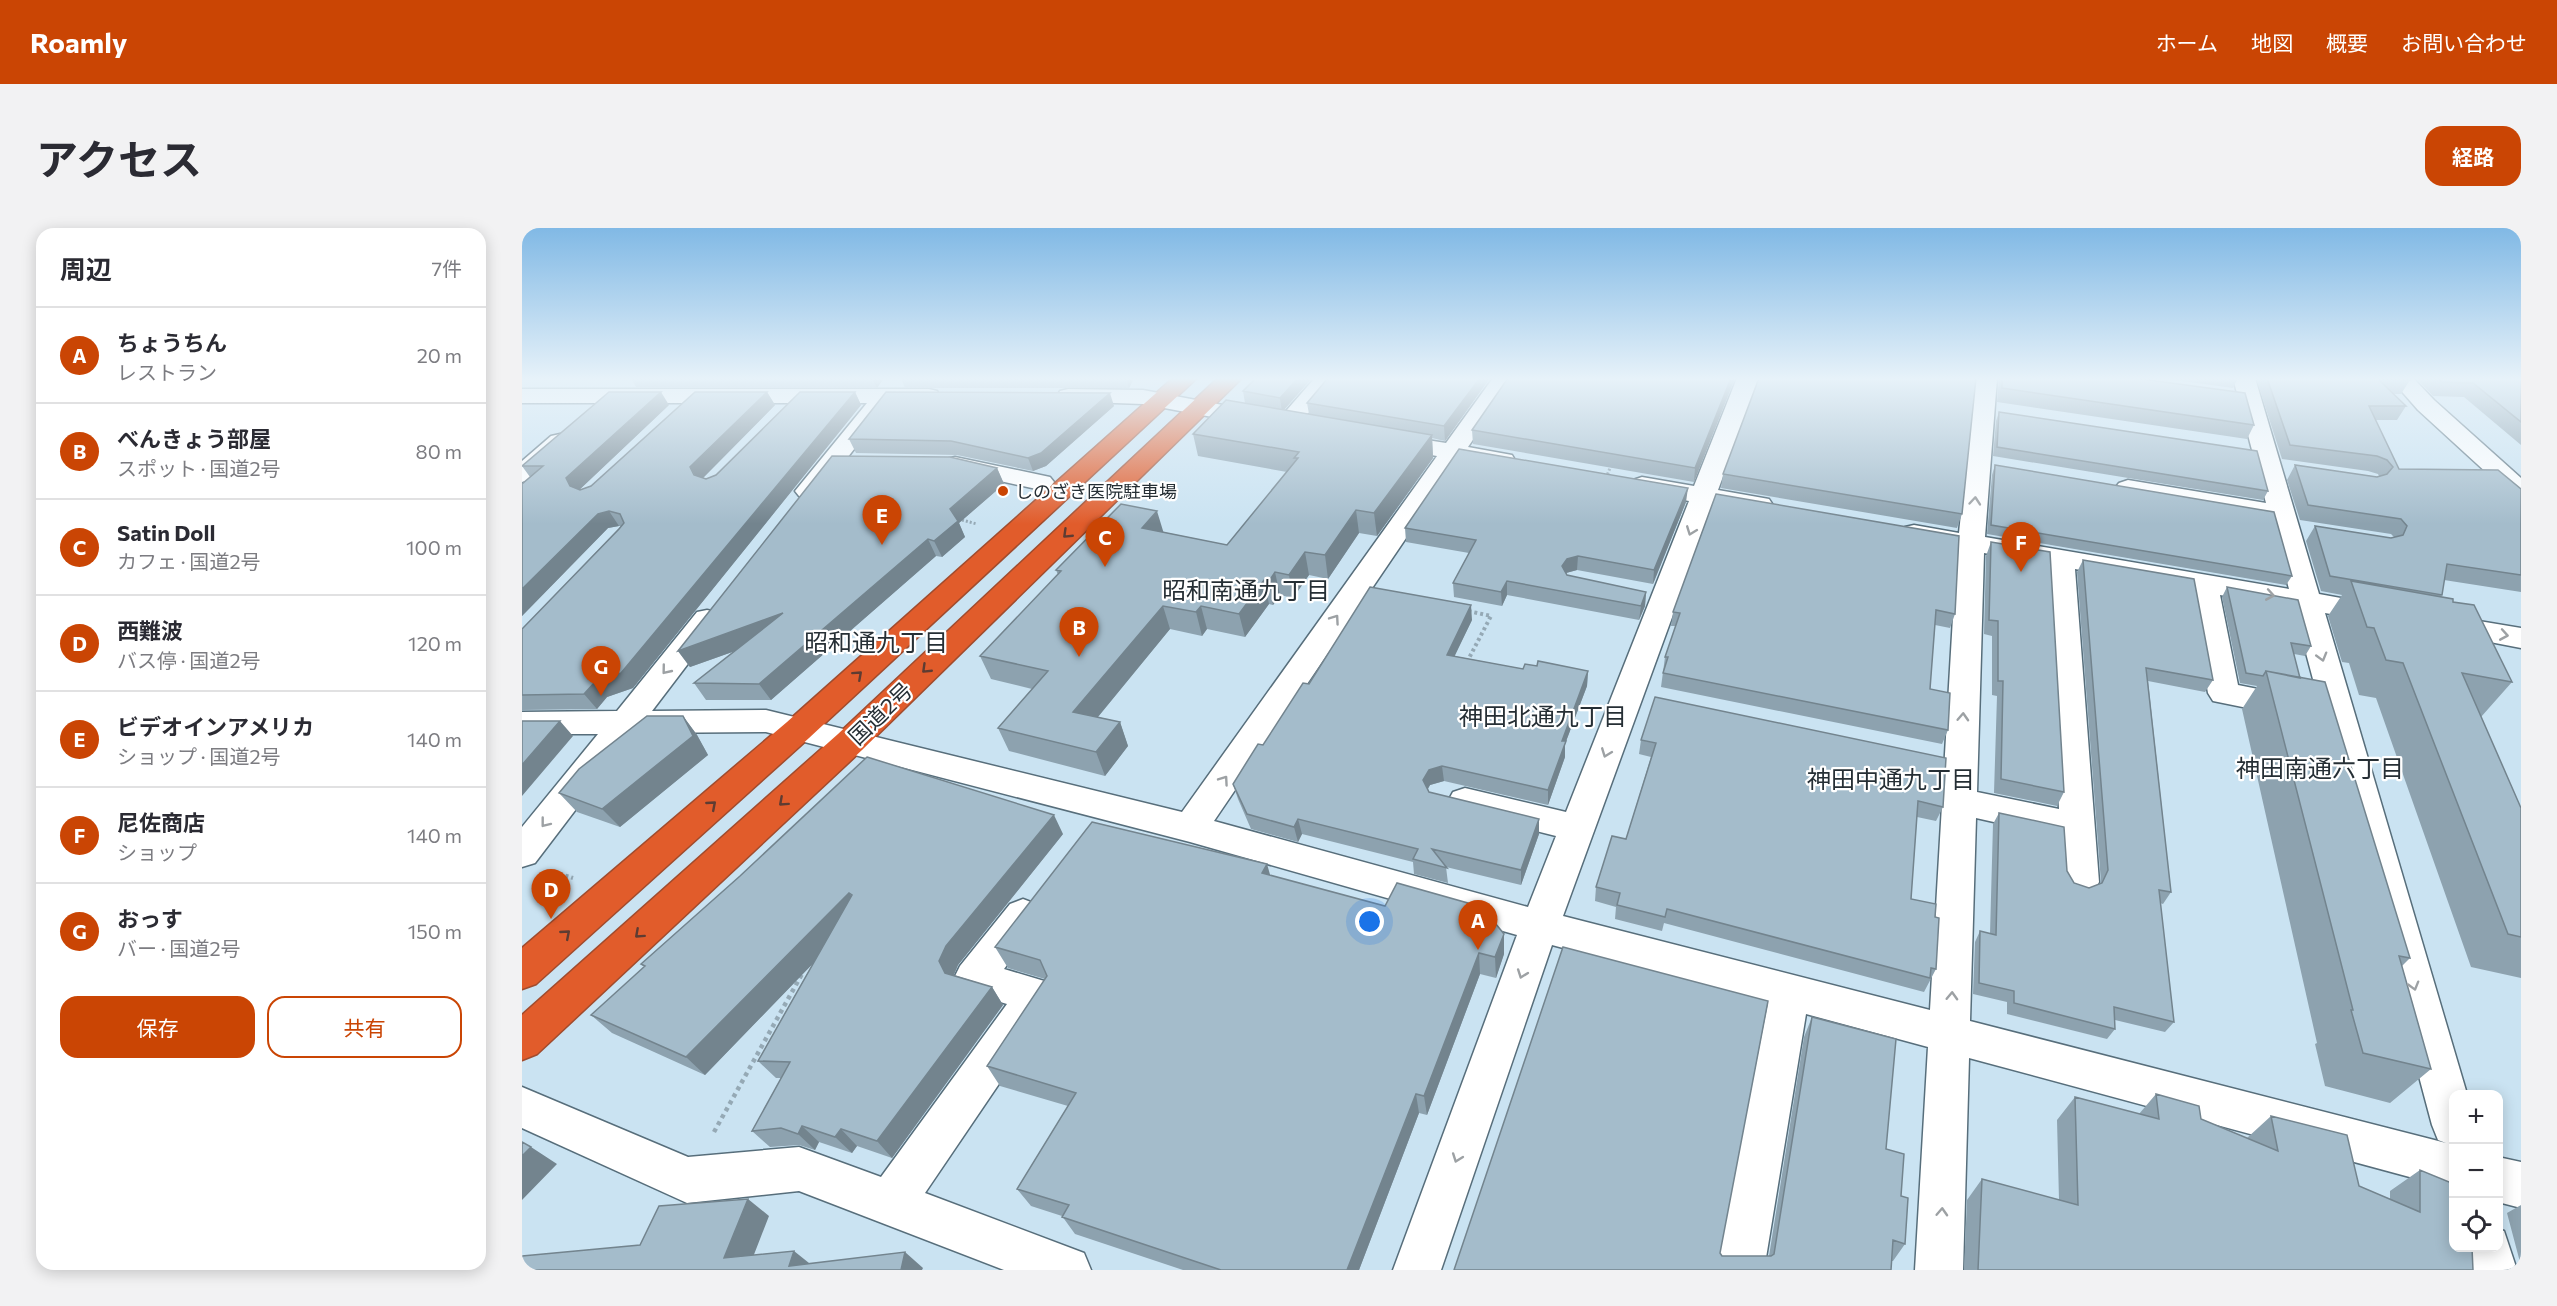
<!DOCTYPE html>
<html lang="ja">
<head>
<meta charset="utf-8">
<style>
	:root { --surface:#fff; --page:#f2f2f3; --text:#2b2b33; --muted:#7c7c81; --line:#e1e1e2; --accent:#ca4504 }
	body { margin:0; font-family:Commissioner,"Noto Sans JP",sans-serif; background:var(--page); color:var(--text) }
	.controls { position:absolute; right:18px; bottom:18px; display:grid; overflow:hidden; border-radius:12px; box-shadow:0 3px 15px #0003 }
	.controls button { width:54px; height:54px; display:grid; place-items:center; padding:0; border:0; border-bottom:2px solid var(--line); background:var(--surface); color:var(--text); font:30px sans-serif }
	.you { position:absolute; left:848px; top:694px; width:21px; height:21px; margin:-15px; border:4px solid #fff; border-radius:50%; background:#1a73e8; box-shadow:0 0 0 9px #1a73e833 }
	.badge { display:grid; place-items:center; width:39px; height:39px; border-radius:50%; background:var(--accent); color:#fff; font-size:20px; font-weight:700 }
	.pin { position:absolute; translate:-50% -50px; filter:drop-shadow(0 2px 3px #0008) }
	.pin::after { content:''; position:absolute; top:32px; width:21px; height:18px; background:inherit; clip-path:polygon(0 0,100% 0,50% 100%) }
	.list { margin:0; padding:0; list-style:none }
	h2 { display:flex; justify-content:space-between; align-items:center; height:78px; margin:0; padding:0 24px; font-size:26px }
	h2 small { font-size:20px; font-weight:400; color:var(--muted) }
	.list li { display:grid; grid-template-columns:39px 1fr auto; gap:18px; align-items:center; box-sizing:border-box; height:96px; padding:0 24px; border-top:2px solid var(--line) }
	.list b { display:block; font-size:22px; white-space:nowrap }
	.list p { margin:0; font-size:20px; white-space:nowrap; color:var(--muted) }
	.list em { font-size:20px; font-style:normal; color:var(--muted) }
	.actions { display:flex; gap:12px; padding:18px 24px }
	.actions a { flex:1; padding:14px 0; border:2px solid var(--accent); border-radius:18px; text-align:center; font-size:21px; color:var(--accent) }
	.actions .main { background:var(--accent); color:#fff }
	.icon { flex:none; width:33px; height:33px; fill:none; stroke:currentColor; stroke-width:2; stroke-linecap:round; stroke-linejoin:round }
	.map { position:relative; flex:none; width:1999px; height:1042px; overflow:hidden; border-radius:18px }
	header { display:flex; align-items:center; gap:36px; box-sizing:border-box; height:84px; padding:0 30px; background:var(--accent); color:#fff }
	header strong { font-size:28px }
	nav { display:flex; gap:33px; margin-inline-start:auto; font-size:21px }
	.intro { display:flex; align-items:center; justify-content:space-between; box-sizing:border-box; height:144px; padding:0 36px }
	h1 { margin:0; font-size:42px }
	.button { padding:15px 27px; border-radius:18px; background:var(--accent); color:#fff; font-size:21px; font-weight:700 }
	main { display:flex; gap:36px; padding:0 36px }
	aside { flex:1; background:var(--surface); border-radius:18px; box-shadow:0 3px 15px #0003 }
	.map>svg:first-child { display:block }
	.lines { fill:none; stroke-linecap:round; stroke-linejoin:round }
	.minor-casing { stroke:#576e7b; stroke-width:3 }
	.highway-casing { stroke:#a04c2e; stroke-width:3 }
	.path-far2 { stroke:#95a9b5; stroke-width:3; stroke-dasharray:2 2; stroke-linecap:butt }
	.path-far1 { stroke:#95a9b5; stroke-width:4; stroke-dasharray:3 3; stroke-linecap:butt }
	.path { stroke:#95a9b5; stroke-width:4.5; stroke-dasharray:4 4; stroke-linecap:butt }
	.minor { fill:#fff; fill-rule:evenodd }
	.highway { fill:#e15c2b; fill-rule:evenodd }
	.wall { fill:#8da2af }
	.shaded-wall { fill:#73848e }
	.building { fill:#a4bccb; stroke:#73848e; stroke-width:1.5 }
	.oneway { stroke:#9da1a4 }
	.oneway2 { stroke:#5e3c32 }
	.poi-dot { fill:#ca4504; stroke:#fff; stroke-width:2 }
	.labels { text-anchor:middle; dominant-baseline:central; stroke-width:4.5; stroke-linejoin:round; paint-order:stroke }
	.far-poi-label { font-size:18px; fill:#262f35; stroke:#fff; text-anchor:start }
	.street-label { font-size:22px; fill:#262f35; stroke:#fff }
	.neighbourhood-label { font-size:24px; fill:#262f35; stroke:#fff }
</style>
</head>
<body>
<header>
<strong>Roamly</strong>
<nav><a>ホーム</a><a>地図</a><a>概要</a><a>お問い合わせ</a></nav>
</header>
<div class="intro"><h1>アクセス</h1><a class="button">経路</a></div>
<main>
<aside>
<h2>周辺<small>7件</small></h2>
<ul class="list">
<li><span class="badge">A</span><div><b>ちょうちん</b><p>レストラン</p></div><em>20 m</em></li>
<li><span class="badge">B</span><div><b>べんきょう部屋</b><p>スポット · 国道2号</p></div><em>80 m</em></li>
<li><span class="badge">C</span><div><b>Satin Doll</b><p>カフェ · 国道2号</p></div><em>100 m</em></li>
<li><span class="badge">D</span><div><b>西難波</b><p>バス停 · 国道2号</p></div><em>120 m</em></li>
<li><span class="badge">E</span><div><b>ビデオインアメリカ</b><p>ショップ · 国道2号</p></div><em>140 m</em></li>
<li><span class="badge">F</span><div><b>尼佐商店</b><p>ショップ</p></div><em>140 m</em></li>
<li><span class="badge">G</span><div><b>おっす</b><p>バー · 国道2号</p></div><em>150 m</em></li>
</ul>
<div class="actions"><a class="main">保存</a><a>共有</a></div>
</aside>
<div class="map">
<svg width="1999" height="1042" viewBox="0 0 1999 1042">
	<rect width="100%" height="100%" fill="#cae3f2"/>
	<g class="lines">
		<g class="minor-casing">
			<path id="minor" d="M803,150L808,151L811,156L773,201L765,203L757,201L753,196L757,191L792,151Z
				M971,150H993L946,219L990,227L993,232L990,237L981,239L937,232L692,593L1006,679L1034,608L931,582L926,573L931,564L943,560L1044,584L1167,273L1111,262L1107,257L1111,252L1120,249L1172,258L1215,150H1237L1196,262L1247,271L1251,277L1247,283L1238,285L1191,277L1041,688L1408,782L1435,321L1383,311L1379,305L1383,299L1392,297L1437,305L1453,150H1475L1463,309L1767,361L1748,291L1606,268L1597,265L1593,260L1597,255L1606,252L1744,275L1711,150H1733L1797,366L1868,379L1873,386L1868,393L1858,395L1803,385L1945,866H1932V961L1447,830L1441,1042H1393L1406,819L1284,786L1242,1042H1194L1246,775L1030,717L919,1042H871L995,707L668,614L244,504L112,505L13,635L0,639V599L76,506H0V484L95,483L175,384L185,382L195,384L200,391L130,483L244,482L660,584L915,228L857,218L854,213L857,208L866,206L924,215ZM1462,325L1525,336L1537,581L1455,564ZM1553,341L1668,362L1686,465L1691,473L1770,489L1781,486L1786,478L1781,470L1716,457L1698,367L1772,380L1910,897L1916,912L1924,915L1448,793L1454,590L1538,609L1541,654L1546,664L1559,669L1572,664L1577,654Z
				M1868,150H1891L1912,172L1999,250V271L1990,268L1896,182Z
				M0,161H407L415,163L418,168L415,173L365,175L367,177L363,182L295,268L286,271L277,268L273,263L345,175H0Z
				M546,161L621,162L738,184L746,186L750,191L746,196L738,198L621,176L538,173L535,168L538,163Z
				M38,206L47,208L50,213L47,218L9,251L0,254V233L29,208Z
				M433,229L528,249L532,254L528,259L519,262L424,241L421,236L424,231Z
				M1921,387L1999,400V420L1911,403L1906,396L1911,389Z
				M501,671L514,676L520,687L514,698L482,741L529,755L535,767L529,779L403,965L562,1025L569,1042H482L277,963L165,975L0,900V859L166,929L277,919L359,949L485,776L438,762L432,750L438,738L488,676Z
				M1976,929L1999,934V980L1976,974Z
				M1976,1001L1982,1003L1995,1042H1947L1942,1020H1976Z"/>
		</g>
		<g class="highway-casing">
			<path id="highway" d="M651,150H675L287,510L14,756L0,761V720L265,494Z
				M696,150H720L340,522L15,826L0,832V787L316,506Z"/>
		</g>
		<path class="path-far2" d="M1084,250L1090,235
			M440,292L455,296"/>
		<path class="path-far1" d="M945,434L969,388L946,383
			M32,644L51,650"/>
		<path class="path" d="M192,904L280,746"/>
		<use href="#minor" class="minor"/>
		<use href="#highway" class="highway"/>
	</g>
	<path class="wall" d="M109,150H362L355,160L114,159Z
		M379,150H612L607,160H383Z
		M790,150L762,182L787,186L785,175L968,150L923,213L910,210L911,230L855,308L837,305L806,351L787,347L771,370L758,367L751,377L747,376L723,409L685,401L680,408L648,401L576,489L598,494L606,518L583,548L487,523L476,500L510,461L469,451L458,428L536,347L534,342L641,304L705,317L765,244L676,228L671,206L723,175L721,163Z
		M1213,150L1172,254L951,216L950,202Z
		M1477,150H1612L1732,197L1725,211L1475,174Z
		M1638,150H1716L1711,160Z
		M1734,150H1886L1888,152L1879,166H1871L1884,178L1875,192H1853L1877,241L1999,261V364L1922,352L1920,367L1919,369L1931,374L1990,454L1959,489L1999,580V750L1949,739L1854,470L1837,467L1827,435L1820,434L1806,388L1820,367L1799,363L1784,313L1793,298L1869,310L1872,309L1869,306L1778,292L1765,252L1773,237L1855,249L1857,248L1856,246L1846,243L1760,231Z
		M1894,150H1999V217L1942,169L1911,168Z
		M245,164L253,177L181,250L184,251L194,247L333,164L339,177L111,460L85,469L75,481L0,482V401L99,298H97L86,300L0,388V256L8,249L0,238L147,177L57,262L69,258Z
		M592,178L524,238L511,243L435,227L334,225L327,211Z
		M1477,184L1746,263L1741,272L1471,228L1474,193Z
		M1473,237L1770,348L1764,357L1465,306L1470,247Z
		M475,240L482,256L437,295L443,309L420,329L414,328L249,472H184L172,455L213,423L168,439L156,423Z
		M1201,246L1440,286L1435,300L1199,260Z
		M1194,266L1433,386L1428,400L1413,397L1408,461L1426,502L1420,516L1139,459L1143,429L1154,398H1149L1151,384Z
		M1164,274L1131,356L1055,342L1044,345L1045,347L1124,364L1123,378L1117,392L985,367L980,378L932,369L931,355L947,325L884,314L883,300Z
		M1469,314L1542,564L1535,578L1472,565L1475,468L1470,467V408L1462,406L1464,328Z
		M1561,332L1691,452L1683,464L1626,453L1649,664L1641,676L1638,675L1652,794L1643,804L1593,792V801L1585,811L1485,786V774L1451,766L1453,714L1458,703L1468,706L1471,596L1477,585L1545,643L1552,655L1567,660L1579,655V654L1555,344Z
		M1705,359L1789,418L1783,428L1772,426L1778,450L1888,730L1880,738L1909,841L1868,875L1803,858L1793,816L1795,815L1720,481L1735,458L1718,455L1700,369Z
		M950,392L932,428L1001,441L1015,438L1066,443L1065,458L1043,516V529L1026,577L922,553L908,557L906,561L907,564L1017,606L999,657L924,639L926,655L892,646L891,634L780,606L776,614L729,601L716,571L711,556L741,517Z
		M161,488L175,507L186,527L98,599L55,584L37,565Z
		M1119,512L1421,579L1414,593L1395,589L1389,671L1413,689L1414,741L1402,764L1142,695L1140,703L1093,691L1094,679L1073,673L1074,659L1104,611L1129,529L1117,526Z
		M541,606L436,737L432,747L470,759L481,777L370,930L335,918L330,925L297,914L293,922L277,917L248,919L230,903L259,850H254L236,833L291,735L183,847L90,805L69,787L122,739L119,736L218,648Z
		M748,647L982,726L974,750L958,746L905,887L897,885L837,1042H661L553,1006L540,988L509,978L495,961L546,878L478,858L465,838L523,751L486,740L473,719Z
		M1290,789L1364,921L1379,968L1383,1016L1371,1033L932,1042L1198,1025L1200,1028H1247L1282,809Z
		M1634,866L1679,891L1725,910L1749,888L1837,958L1868,971V963L1898,942L1951,1042H1442L1445,972L1460,951L1537,972L1535,892L1553,869L1617,886Z
		M1999,977V1038L1985,985Z"/>
	<path class="shaded-wall" d="M350,150H362L355,160Z
		M604,150H612L607,160Z
		M776,150H790L760,184L758,170Z
		M958,150H968L923,213L922,198Z
		M1209,150H1213L1172,254L1173,240Z
		M139,164L147,177L54,265L48,258L44,250Z
		M245,164L253,177L177,254L168,239Z
		M333,164L339,177L111,460L85,469L75,481L62,466Z
		M588,165L592,178L524,238L511,243L506,230Z
		M910,207L911,230L855,308L852,285Z
		M475,240L482,256L437,295L443,309L420,329L412,313L428,281Z
		M1166,260L1164,274L1131,356L1132,342Z
		M834,282L837,305L806,351L803,327Z
		M87,283L97,298L86,300L0,388V361L76,286Z
		M635,283L642,306L620,300Z
		M406,311L414,328L249,472L237,456Z
		M783,324L787,347L771,370L767,347Z
		M1056,328L1055,342L1044,345L1039,352L1040,338L1045,331Z
		M753,344L758,367L751,377L747,353Z
		M742,352L747,376L723,409L717,386Z
		M985,353V367L980,378L979,364Z
		M1124,364L1123,378L1117,392L1119,378Z
		M949,377L950,392L926,442L925,427Z
		M641,378L648,401L561,507L551,484Z
		M679,378L685,401L680,408L674,384Z
		M261,385L272,402L168,439L156,423Z
		M1066,443L1065,458L1043,516V529L1026,577V562L1040,513Z
		M161,488L175,507L186,527L98,599L80,581Z
		M38,493L51,508L0,568V537Z
		M598,494L606,518L583,548L574,524Z
		M920,538L922,553L908,557L902,567L901,552L907,542Z
		M532,587L541,606L436,737L430,751L423,745L417,733L424,718Z
		M776,591L780,606L776,614L772,599Z
		M1017,591V606L999,657V642Z
		M745,636L751,657L740,645Z
		M327,665L341,684L183,847L164,829Z
		M982,706V726L974,750L973,729Z
		M957,725L958,746L905,887L902,868Z
		M470,759L481,777L370,930L355,913Z
		M894,866L897,885L837,1042H825Z
		M280,898L297,914L293,922L276,906Z
		M319,901L335,918L330,925L313,909Z
		M9,919L35,936L0,972V928Z
		M226,971L247,988L226,1042L202,1030Z
		M272,1023L292,1039L267,1038Z
		M383,1024L401,1040L400,1042H379Z"/>
	<path class="building" d="M734,150H776L758,170L721,163Z
		M806,150H958L922,198L785,175Z
		M986,150H1209L1173,240L950,202Z
		M1237,150H1454L1440,286L1201,246Z
		M1480,150H1612L1723,165L1732,197L1480,160Z
		M1745,150H1886L1888,152L1856,151L1884,178H1847L1877,241L1976,242L1999,261V347L1925,336L1920,367L1808,348L1793,298L1869,310L1881,307L1885,298L1879,291L1786,277L1773,237L1855,249L1865,246L1871,239L1865,232L1855,228L1768,217Z
		M1916,150H1999V194L1951,155L1920,154Z
		M87,164H139L44,250L48,258L58,262L69,258L173,164H245L168,239L172,247L184,251L194,247L278,164H333L99,445L73,454L62,466L0,467V401L97,301L102,295L98,286L87,283L76,286L0,361V256L21,238H0Z
		M364,164L588,165L519,225L506,230L429,213L327,211Z
		M704,172L910,207L852,285L834,282L803,327L783,324L767,347L753,344L747,353L742,352L717,386L679,378L674,384L641,378L551,484L598,494L574,524L476,500L526,443L458,428L539,343L534,342L599,276L635,283L620,300L705,317L776,230H772L777,224L671,206Z
		M1477,184L1735,223L1746,263L1475,219Z
		M937,221L1166,260L1132,342L1056,328L1045,331L1040,338L1045,347L1124,364L1119,378L985,353L979,364L931,355L954,312L883,300Z
		M310,228L428,229L475,240L428,281L436,293L412,313L406,311L237,456L172,455L261,385L156,423Z
		M1473,237L1752,284L1770,348L1469,297Z
		M1194,266L1437,308L1433,386L1414,382L1408,461L1428,465L1426,502L1141,445L1146,429H1143L1158,385L1151,384Z
		M1469,314L1528,324L1542,564L1479,551L1481,453H1476V393L1467,392Z
		M1561,332L1672,351L1691,452L1624,440L1649,664L1637,662L1652,794L1592,779L1593,801L1492,775V763L1457,755L1458,703L1474,707L1477,585L1542,599L1545,643L1552,655L1567,660L1580,655L1586,642Z
		M1829,353L1931,371V374L1952,377L1990,454L1940,445L1999,580V709L1986,706L1881,435L1864,432L1852,400L1845,399Z
		M848,359L949,377L925,427L1001,441L1003,436L1015,438L1016,433L1066,443L1040,513H1044L1026,562L920,538L907,542L901,552L907,564L1017,591L999,642L910,621L925,640L891,631L896,621L776,591L772,599L725,586L711,556L736,516L741,517L781,455L787,456Z
		M1705,359L1776,372L1789,418L1769,415L1778,450L1744,443L1741,448L1724,445Z
		M1744,443L1803,454L1888,730L1877,728L1909,841L1841,825L1829,782H1831Z
		M1133,469L1424,530L1421,579L1396,573L1389,671L1414,676L1413,689L1417,690L1414,741L1409,740L1408,750L1145,681L1143,689L1095,677L1098,665L1074,659L1090,608L1104,611L1134,515L1119,512Z
		M125,488H161L171,508L80,581L37,565L57,541Z
		M0,493H38L0,537Z
		M345,529L532,587L424,718L417,733L423,745L470,759L355,913L319,901L313,909L280,898L276,906L259,900L230,903L268,834L236,833L330,667L327,665L164,829L69,787L123,738L119,736L218,648Z
		M570,594L745,636L740,645L863,678L875,655L960,679L982,706L973,729L957,725L902,868L894,866L825,1042H699L540,989L547,977L495,961L554,865L465,838L525,748L518,732L473,719Z
		M1041,719L1246,773L1198,1025L1200,1028H1249L1252,1026L1290,789L1374,811L1364,921L1382,926L1379,968L1386,970L1383,1016L1371,1012L1369,1042H932Z
		M1634,866L1677,878L1679,891L1756,923L1749,888L1825,907L1837,958L1898,984V942L1932,956V1020H1950L1951,1042H1456L1460,951L1556,977L1553,869L1637,891Z
		M0,914L9,919L0,928Z
		M226,971L202,1030L272,1023L267,1038L383,1024L379,1042H0V1028L118,1017L137,978Z"/>
	<defs><path id="oneway-chevron" d="M-2-3.5L2.5 0L-2 3.5" fill="none" stroke-width="1.6" stroke-linecap="round" stroke-linejoin="round" transform="scale(1.5)"/></defs>
	<g class="oneway">
		<use href="#oneway-chevron" transform="translate(1453 273) rotate(-85)"/>
		<use href="#oneway-chevron" transform="translate(1169 303) rotate(111)"/>
		<use href="#oneway-chevron" transform="translate(1748 367) rotate(10)"/>
		<use href="#oneway-chevron" transform="translate(813 391) rotate(-55)"/>
		<use href="#oneway-chevron" transform="translate(1982 407) rotate(10)"/>
		<use href="#oneway-chevron" transform="translate(1800 429) rotate(74)"/>
		<use href="#oneway-chevron" transform="translate(144 442) rotate(129)"/>
		<use href="#oneway-chevron" transform="translate(1441 489) rotate(-87)"/>
		<use href="#oneway-chevron" transform="translate(1084 525) rotate(111)"/>
		<use href="#oneway-chevron" transform="translate(702 552) rotate(-55)"/>
		<use href="#oneway-chevron" transform="translate(23 595) rotate(128)"/>
		<use href="#oneway-chevron" transform="translate(1000 746) rotate(110)"/>
		<use href="#oneway-chevron" transform="translate(1892 758) rotate(74)"/>
		<use href="#oneway-chevron" transform="translate(1430 768) rotate(-88)"/>
		<use href="#oneway-chevron" transform="translate(935 930) rotate(110)"/>
		<use href="#oneway-chevron" transform="translate(1420 984) rotate(-87)"/>
	</g>
	<g class="oneway2">
		<use href="#oneway-chevron" transform="translate(545 306) rotate(136)"/>
		<use href="#oneway-chevron" transform="translate(404 441) rotate(136)"/>
		<use href="#oneway-chevron" transform="translate(336 447) rotate(-42)"/>
		<use href="#oneway-chevron" transform="translate(261 574) rotate(138)"/>
		<use href="#oneway-chevron" transform="translate(190 577) rotate(-41)"/>
		<use href="#oneway-chevron" transform="translate(44 706) rotate(-41)"/>
		<use href="#oneway-chevron" transform="translate(117 706) rotate(138)"/>
	</g>
	<linearGradient id="sky" x2="0" y2="1"><stop stop-color="#81b9e5"/><stop offset="0.51" stop-color="#e7f2f9"/><stop offset="1" stop-color="#e7f2f9" stop-opacity="0"/></linearGradient>
	<rect width="1999" height="296" fill="url(#sky)"/>
	<circle class="poi-dot" cx="481" cy="263" r="6"/>
	<g class="labels">
		<g class="far-poi-label">
			<text x="493" y="263">しのざき医院駐車場</text>
		</g>
		<g class="street-label">
			<text transform="translate(358 485) rotate(-44)">国道2号</text>
		</g>
		<g class="neighbourhood-label">
			<text x="724" y="361">昭和南通九丁目</text>
			<text x="354" y="413">昭和通九丁目</text>
			<text x="1021" y="487">神田北通九丁目</text>
			<text x="1798" y="539">神田南通六丁目</text>
			<text x="1369" y="550">神田中通九丁目</text>
		</g>
	</g>
</svg>
<div class="controls">
<button>+</button>
<button>−</button>
<button><svg class="icon" aria-label="locate" viewBox="0 0 24 24"><circle cx="12" cy="12" r="6"/><path d="M12 2v4M12 18v4M2 12h4M18 12h4"/></svg></button>
</div>
<div class="you"></div>
<div class="pin badge" style="left:956px;top:722px">A</div>
<div class="pin badge" style="left:557px;top:429px">B</div>
<div class="pin badge" style="left:583px;top:339px">C</div>
<div class="pin badge" style="left:29px;top:691px">D</div>
<div class="pin badge" style="left:360px;top:317px">E</div>
<div class="pin badge" style="left:1499px;top:344px">F</div>
<div class="pin badge" style="left:79px;top:468px">G</div>
</div>
</main>
</body>
</html>
